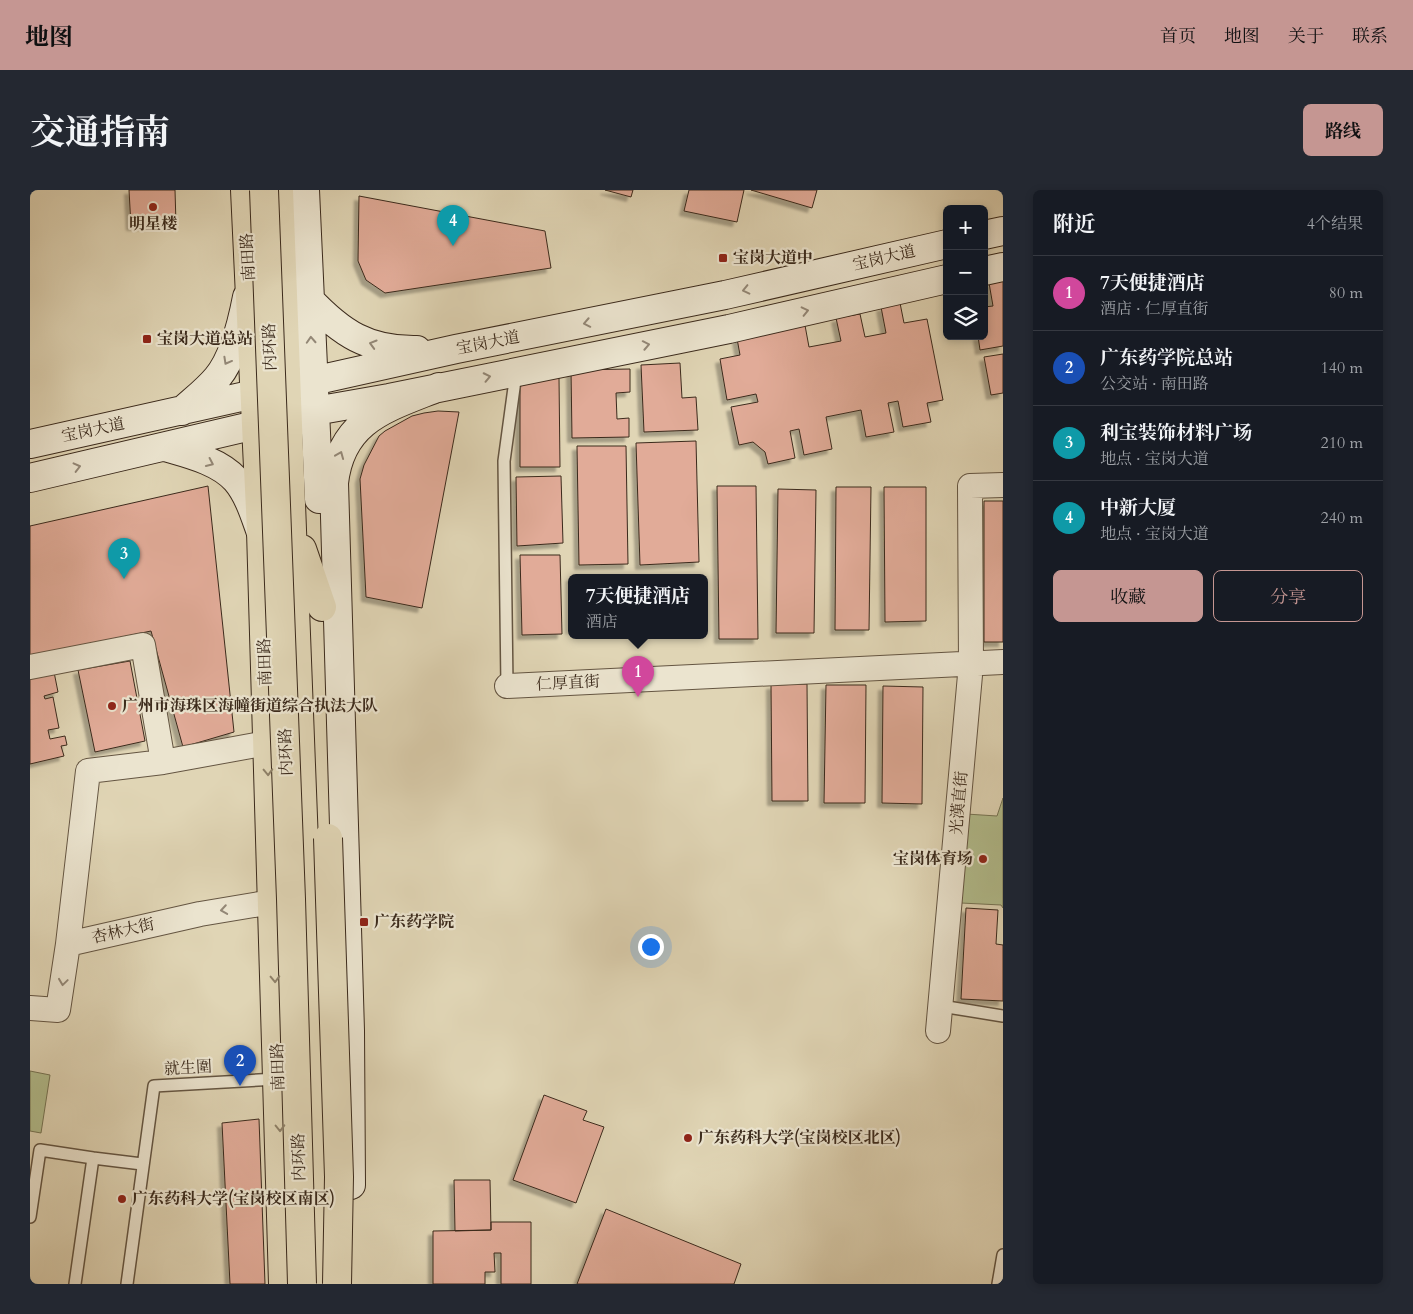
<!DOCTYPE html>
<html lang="zh">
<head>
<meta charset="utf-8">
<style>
	:root { --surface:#171b24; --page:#242831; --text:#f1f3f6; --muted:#9ea1a6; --line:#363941; --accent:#c59692 }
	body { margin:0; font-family:Cardo,"Noto Serif SC",serif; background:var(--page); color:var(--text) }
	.controls { position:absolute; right:15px; top:15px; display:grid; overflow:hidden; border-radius:8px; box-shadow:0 2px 8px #0003 }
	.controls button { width:45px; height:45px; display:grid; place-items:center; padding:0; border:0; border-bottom:1px solid var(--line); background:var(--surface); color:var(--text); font:25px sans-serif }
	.you { position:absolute; left:620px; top:756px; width:18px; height:18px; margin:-12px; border:4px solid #fff; border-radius:50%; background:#1a73e8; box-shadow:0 0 0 8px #1a73e833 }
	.badge { display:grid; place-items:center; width:32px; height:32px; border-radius:50%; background:var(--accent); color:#fff; font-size:16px; font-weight:700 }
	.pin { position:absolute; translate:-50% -41px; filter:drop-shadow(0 1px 2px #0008) }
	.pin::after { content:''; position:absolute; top:26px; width:18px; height:15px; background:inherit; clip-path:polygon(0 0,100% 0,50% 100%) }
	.popup { position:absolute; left:538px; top:384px; width:140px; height:65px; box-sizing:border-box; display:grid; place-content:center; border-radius:8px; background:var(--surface); filter:drop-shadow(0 1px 4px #0005); font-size:16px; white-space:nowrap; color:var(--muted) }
	.popup b { font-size:19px; color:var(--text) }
	.popup::after { content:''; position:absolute; left:50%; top:100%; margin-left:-10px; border:10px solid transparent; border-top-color:var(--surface) }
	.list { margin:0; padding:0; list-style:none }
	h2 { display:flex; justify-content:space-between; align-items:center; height:65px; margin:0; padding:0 20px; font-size:21px }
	h2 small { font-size:16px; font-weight:400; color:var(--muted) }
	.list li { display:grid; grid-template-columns:32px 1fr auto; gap:15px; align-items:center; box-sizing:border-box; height:75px; padding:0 20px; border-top:1px solid var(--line) }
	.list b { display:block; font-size:19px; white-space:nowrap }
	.list p { margin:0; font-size:16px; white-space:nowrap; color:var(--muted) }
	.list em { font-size:16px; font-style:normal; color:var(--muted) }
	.actions { display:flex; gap:10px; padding:15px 20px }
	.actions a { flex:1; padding:11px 0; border:1px solid var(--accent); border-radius:8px; text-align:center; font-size:18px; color:var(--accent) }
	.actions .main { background:var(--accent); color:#111 }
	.icon { flex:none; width:28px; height:28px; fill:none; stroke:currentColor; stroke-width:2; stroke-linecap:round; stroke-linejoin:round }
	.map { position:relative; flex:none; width:973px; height:1094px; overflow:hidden; border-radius:8px }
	header { display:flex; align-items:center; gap:30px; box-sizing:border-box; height:70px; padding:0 25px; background:var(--accent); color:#111 }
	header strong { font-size:24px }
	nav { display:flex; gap:28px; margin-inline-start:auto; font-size:18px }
	.intro { display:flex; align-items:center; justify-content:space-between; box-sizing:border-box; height:120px; padding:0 30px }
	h1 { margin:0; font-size:35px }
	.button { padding:12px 22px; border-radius:8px; background:var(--accent); color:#111; font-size:18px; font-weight:700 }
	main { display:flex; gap:30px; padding:0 30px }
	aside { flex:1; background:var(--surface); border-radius:8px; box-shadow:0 2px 8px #0003 }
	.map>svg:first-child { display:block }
	.green { fill:#b2bd8d; stroke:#767454 }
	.building { fill:#e1ab98; stroke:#3b2a1c; filter:url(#shadow) }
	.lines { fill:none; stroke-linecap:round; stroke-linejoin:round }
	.lane-casing { stroke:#645542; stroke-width:14 }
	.street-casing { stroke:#645542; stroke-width:26 }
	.secondary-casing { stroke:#3b2a1c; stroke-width:30 }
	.primary-casing { stroke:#3b2a1c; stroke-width:30 }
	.lane { stroke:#ebe4cf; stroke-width:11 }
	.street { stroke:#ebe4cf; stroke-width:24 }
	.secondary { stroke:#ebe4cf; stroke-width:28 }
	.primary { stroke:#e0d5b5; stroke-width:28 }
	.highway-bridge-casing { stroke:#3b2a1c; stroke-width:30; stroke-linecap:butt }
	.highway-bridge { stroke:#e0d5b5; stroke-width:28 }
	.oneway { stroke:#938776 }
	.oneway2 { stroke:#8e8068 }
	.poi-dot { fill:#8f2418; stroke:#ebe4cf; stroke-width:2 }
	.labels { text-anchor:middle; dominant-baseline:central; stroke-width:4.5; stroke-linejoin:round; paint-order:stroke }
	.poi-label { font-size:16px; font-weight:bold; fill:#3b2a1c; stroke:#ebe4cf; text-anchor:start }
	.street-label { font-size:16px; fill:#3b2a1c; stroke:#ebe4cf }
</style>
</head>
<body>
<header>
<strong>地图</strong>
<nav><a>首页</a><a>地图</a><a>关于</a><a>联系</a></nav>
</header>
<div class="intro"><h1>交通指南</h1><a class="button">路线</a></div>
<main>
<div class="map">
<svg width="973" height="1094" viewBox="0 0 973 1094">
	<defs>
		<filter id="shadow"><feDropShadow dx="-4.5" dy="4.5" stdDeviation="1" flood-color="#0004"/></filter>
	</defs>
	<rect width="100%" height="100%" fill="#e0d5b5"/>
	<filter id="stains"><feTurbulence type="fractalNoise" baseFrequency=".004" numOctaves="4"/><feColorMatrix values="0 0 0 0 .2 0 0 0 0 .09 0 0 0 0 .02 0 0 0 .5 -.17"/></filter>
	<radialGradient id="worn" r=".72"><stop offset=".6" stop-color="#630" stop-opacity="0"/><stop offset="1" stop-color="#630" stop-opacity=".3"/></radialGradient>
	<path class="green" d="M973,608V718L971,715L931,713L936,624L967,626Z
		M0,881L20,885L11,943L0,941Z"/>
	<path class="building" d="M99,0H145L146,34L101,36Z
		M575,0H603L601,7Z
		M659,0H714L707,32L654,21Z
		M721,0H787L782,18Z
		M329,6L515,41L521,78L355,103L336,90L328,71Z
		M973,90V156L950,160L948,146H954V117L963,116L959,93Z
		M870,113L874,133L897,129L913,210L897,213L901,232L873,237L868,211L858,213L864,242L836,247L831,220L796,227L802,259L774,265L769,239L760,241L765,268L738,274L735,262L723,252L709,255L701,217L728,212L726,204L697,210L690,169L710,165L706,143L774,130L779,157L811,151L806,128L830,124L835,147L856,143L851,117Z
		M973,164V203L961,205L954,167Z
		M650,173L652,208L666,207L668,240L614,242L611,175Z
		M600,179V202L586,203L587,229L599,228V247L542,248L541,180Z
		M490,188H529L530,277H490Z
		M408,221L429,222L392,418L336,407L330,289L334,275L349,246L355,241L382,226L394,223Z
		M666,251L669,372L610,375L606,253Z
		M547,256H596L598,374L549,375Z
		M531,286L533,353L487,356L486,287Z
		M178,296L204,542L153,557L121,441L0,466V336Z
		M687,296H726L728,449H689Z
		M806,297H841L839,440H805Z
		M854,297H896V431L855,432Z
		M748,299L786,300L784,443H746Z
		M954,311H973V452H954Z
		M490,365H530L532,444L492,445Z
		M617,385H668V388H617Z
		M541,387L593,388H542L541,440Z
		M100,471L115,551L65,562L48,480Z
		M24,482L28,502L14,506L15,509L23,507L29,538L18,540L20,549L35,546L37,555L31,556L34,566L0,574V488Z
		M777,494L778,611H742L741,495Z
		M796,495H836L835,613H794Z
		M853,496L893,497L892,614L852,613Z
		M936,718L968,720L966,754L973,755V811L931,809Z
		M514,905L557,921L553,930L574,937L546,1013L483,990Z
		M229,929L235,1094H200L192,933Z
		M424,990H460L461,1040L425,1041Z
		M576,1019L711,1074L704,1094H547Z
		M461,1032H501V1094H471V1063H464L465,1082H455V1094H403V1041L461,1040Z"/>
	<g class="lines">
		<g class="lane-casing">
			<path id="lane" d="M477,496L474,271L486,183
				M911,816L973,826
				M0,1027L10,960L63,968
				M45,1094L63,968L112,974
				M97,1094L124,896L247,889
				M968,1094L973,1065"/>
		</g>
		<g class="street-casing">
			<path id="street" d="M0,477L113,455L133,572
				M477,496L973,472
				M38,754L58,581L133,572L237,553
				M0,818L28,820L38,754L170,724L242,712
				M908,841L941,474L940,296L973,295"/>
		</g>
		<g class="secondary-casing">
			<path id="secondary" d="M275,0L289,309
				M954,45L973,41
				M954,81L973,77
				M279,109C311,143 338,161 387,160
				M152,221C164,210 177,200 187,188C204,168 212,133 217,107
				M0,254L426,159L695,105L917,54
				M135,257C159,264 189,271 206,290C218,304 224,323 230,340
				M0,288L285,221L359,208L699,139L917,89
				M321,995L320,841L304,293C311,229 357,218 409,197"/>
		</g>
		<g class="primary-casing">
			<path id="primary" d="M215,0L231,341L253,1094
				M249,0L278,758L287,1094
				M272,359L292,417"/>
		</g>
		<use href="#lane" class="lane"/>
		<use href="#street" class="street"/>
		<use href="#secondary" class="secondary"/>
		<use href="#primary" class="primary"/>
		<g class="highway-bridge-casing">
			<path id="highway-bridge" d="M234,0L261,709L272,1094
				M298,648L309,987L307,1094"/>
		</g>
		<use href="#highway-bridge" class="highway-bridge"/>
	</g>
	<defs><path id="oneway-chevron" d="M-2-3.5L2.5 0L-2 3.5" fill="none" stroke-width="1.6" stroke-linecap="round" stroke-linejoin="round" transform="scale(1.25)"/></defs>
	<g class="oneway">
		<use href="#oneway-chevron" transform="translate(716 100) rotate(167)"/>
		<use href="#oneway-chevron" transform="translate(775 121) rotate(-13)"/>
		<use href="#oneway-chevron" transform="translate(557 133) rotate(169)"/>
		<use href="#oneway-chevron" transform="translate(281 150) rotate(-93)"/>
		<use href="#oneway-chevron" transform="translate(343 154) rotate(-164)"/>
		<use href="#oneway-chevron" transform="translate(616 155) rotate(-11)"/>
		<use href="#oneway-chevron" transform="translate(197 171) rotate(119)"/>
		<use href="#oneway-chevron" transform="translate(457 187) rotate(-12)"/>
		<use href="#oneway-chevron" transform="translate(310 265) rotate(-68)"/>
		<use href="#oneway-chevron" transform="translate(180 273) rotate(25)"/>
		<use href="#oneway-chevron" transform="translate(47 277) rotate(-14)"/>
		<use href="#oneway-chevron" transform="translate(194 720) rotate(171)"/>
		<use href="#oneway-chevron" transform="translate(33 792) rotate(98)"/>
	</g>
	<g class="oneway2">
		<use href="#oneway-chevron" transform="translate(238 582) rotate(88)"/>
		<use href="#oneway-chevron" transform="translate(245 789) rotate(88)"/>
		<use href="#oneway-chevron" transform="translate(250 938) rotate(89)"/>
	</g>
	<g class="poi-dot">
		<circle cx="123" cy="17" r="5"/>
		<rect x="688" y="63" width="10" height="10" rx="2.5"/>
		<rect x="112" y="144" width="10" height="10" rx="2.5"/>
		<circle cx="82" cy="516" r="5"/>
		<circle cx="953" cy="669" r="5"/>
		<rect x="329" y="727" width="10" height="10" rx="2.5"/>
		<circle cx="658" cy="948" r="5"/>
		<circle cx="92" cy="1009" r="5"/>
	</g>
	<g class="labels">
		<g class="poi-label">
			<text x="123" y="34" text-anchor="middle">明星楼</text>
			<text x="703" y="68">宝岗大道中</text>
			<text x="127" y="149">宝岗大道总站</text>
			<text x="92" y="516">广州市海珠区海幢街道综合执法大队</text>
			<text x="943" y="669" text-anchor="end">宝岗体育场</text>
			<text x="344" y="732">广东药学院</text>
			<text x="668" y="948">广东药科大学(宝岗校区北区)</text>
			<text x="102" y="1009">广东药科大学(宝岗校区南区)</text>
		</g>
		<g class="street-label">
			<text transform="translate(218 67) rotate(-93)">南田路</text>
			<text transform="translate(854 68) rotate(-13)">宝岗大道</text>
			<text transform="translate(458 153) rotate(-11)">宝岗大道</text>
			<text transform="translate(240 157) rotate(-92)">内环路</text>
			<text transform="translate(63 240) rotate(-12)">宝岗大道</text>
			<text transform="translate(235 472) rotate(-92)">南田路</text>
			<text transform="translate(538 493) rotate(-3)">仁厚直街</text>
			<text transform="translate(256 562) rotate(-92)">内环路</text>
			<text transform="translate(929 613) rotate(-85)">光漢直街</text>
			<text transform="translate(93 741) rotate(-13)">杏林大街</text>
			<text transform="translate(248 877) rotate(-92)">南田路</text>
			<text transform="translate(158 878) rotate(-3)">就生圍</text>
			<text transform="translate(269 967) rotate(-91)">内环路</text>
		</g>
	</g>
	<rect width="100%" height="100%" filter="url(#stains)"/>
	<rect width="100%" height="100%" fill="url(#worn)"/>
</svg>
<div class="controls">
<button>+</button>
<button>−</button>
<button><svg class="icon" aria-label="layers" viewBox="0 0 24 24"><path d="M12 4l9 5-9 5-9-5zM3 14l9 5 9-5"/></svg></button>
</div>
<div class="you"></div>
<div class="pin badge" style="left:608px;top:507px;background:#d1479c">1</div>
<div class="popup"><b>7天便捷酒店</b>酒店</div>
<div class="pin badge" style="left:210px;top:896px;background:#1a4fb4">2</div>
<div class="pin badge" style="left:94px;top:389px;background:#0f9aa8">3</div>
<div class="pin badge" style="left:423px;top:56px;background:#0f9aa8">4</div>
</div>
<aside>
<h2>附近<small>4个结果</small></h2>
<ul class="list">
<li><span class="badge" style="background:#d1479c">1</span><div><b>7天便捷酒店</b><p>酒店 · 仁厚直街</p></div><em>80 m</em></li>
<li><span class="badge" style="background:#1a4fb4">2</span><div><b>广东药学院总站</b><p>公交站 · 南田路</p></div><em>140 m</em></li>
<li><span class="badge" style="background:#0f9aa8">3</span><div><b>利宝装饰材料广场</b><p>地点 · 宝岗大道</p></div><em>210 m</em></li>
<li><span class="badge" style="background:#0f9aa8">4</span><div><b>中新大厦</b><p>地点 · 宝岗大道</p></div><em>240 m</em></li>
</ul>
<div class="actions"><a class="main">收藏</a><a>分享</a></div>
</aside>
</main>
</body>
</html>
